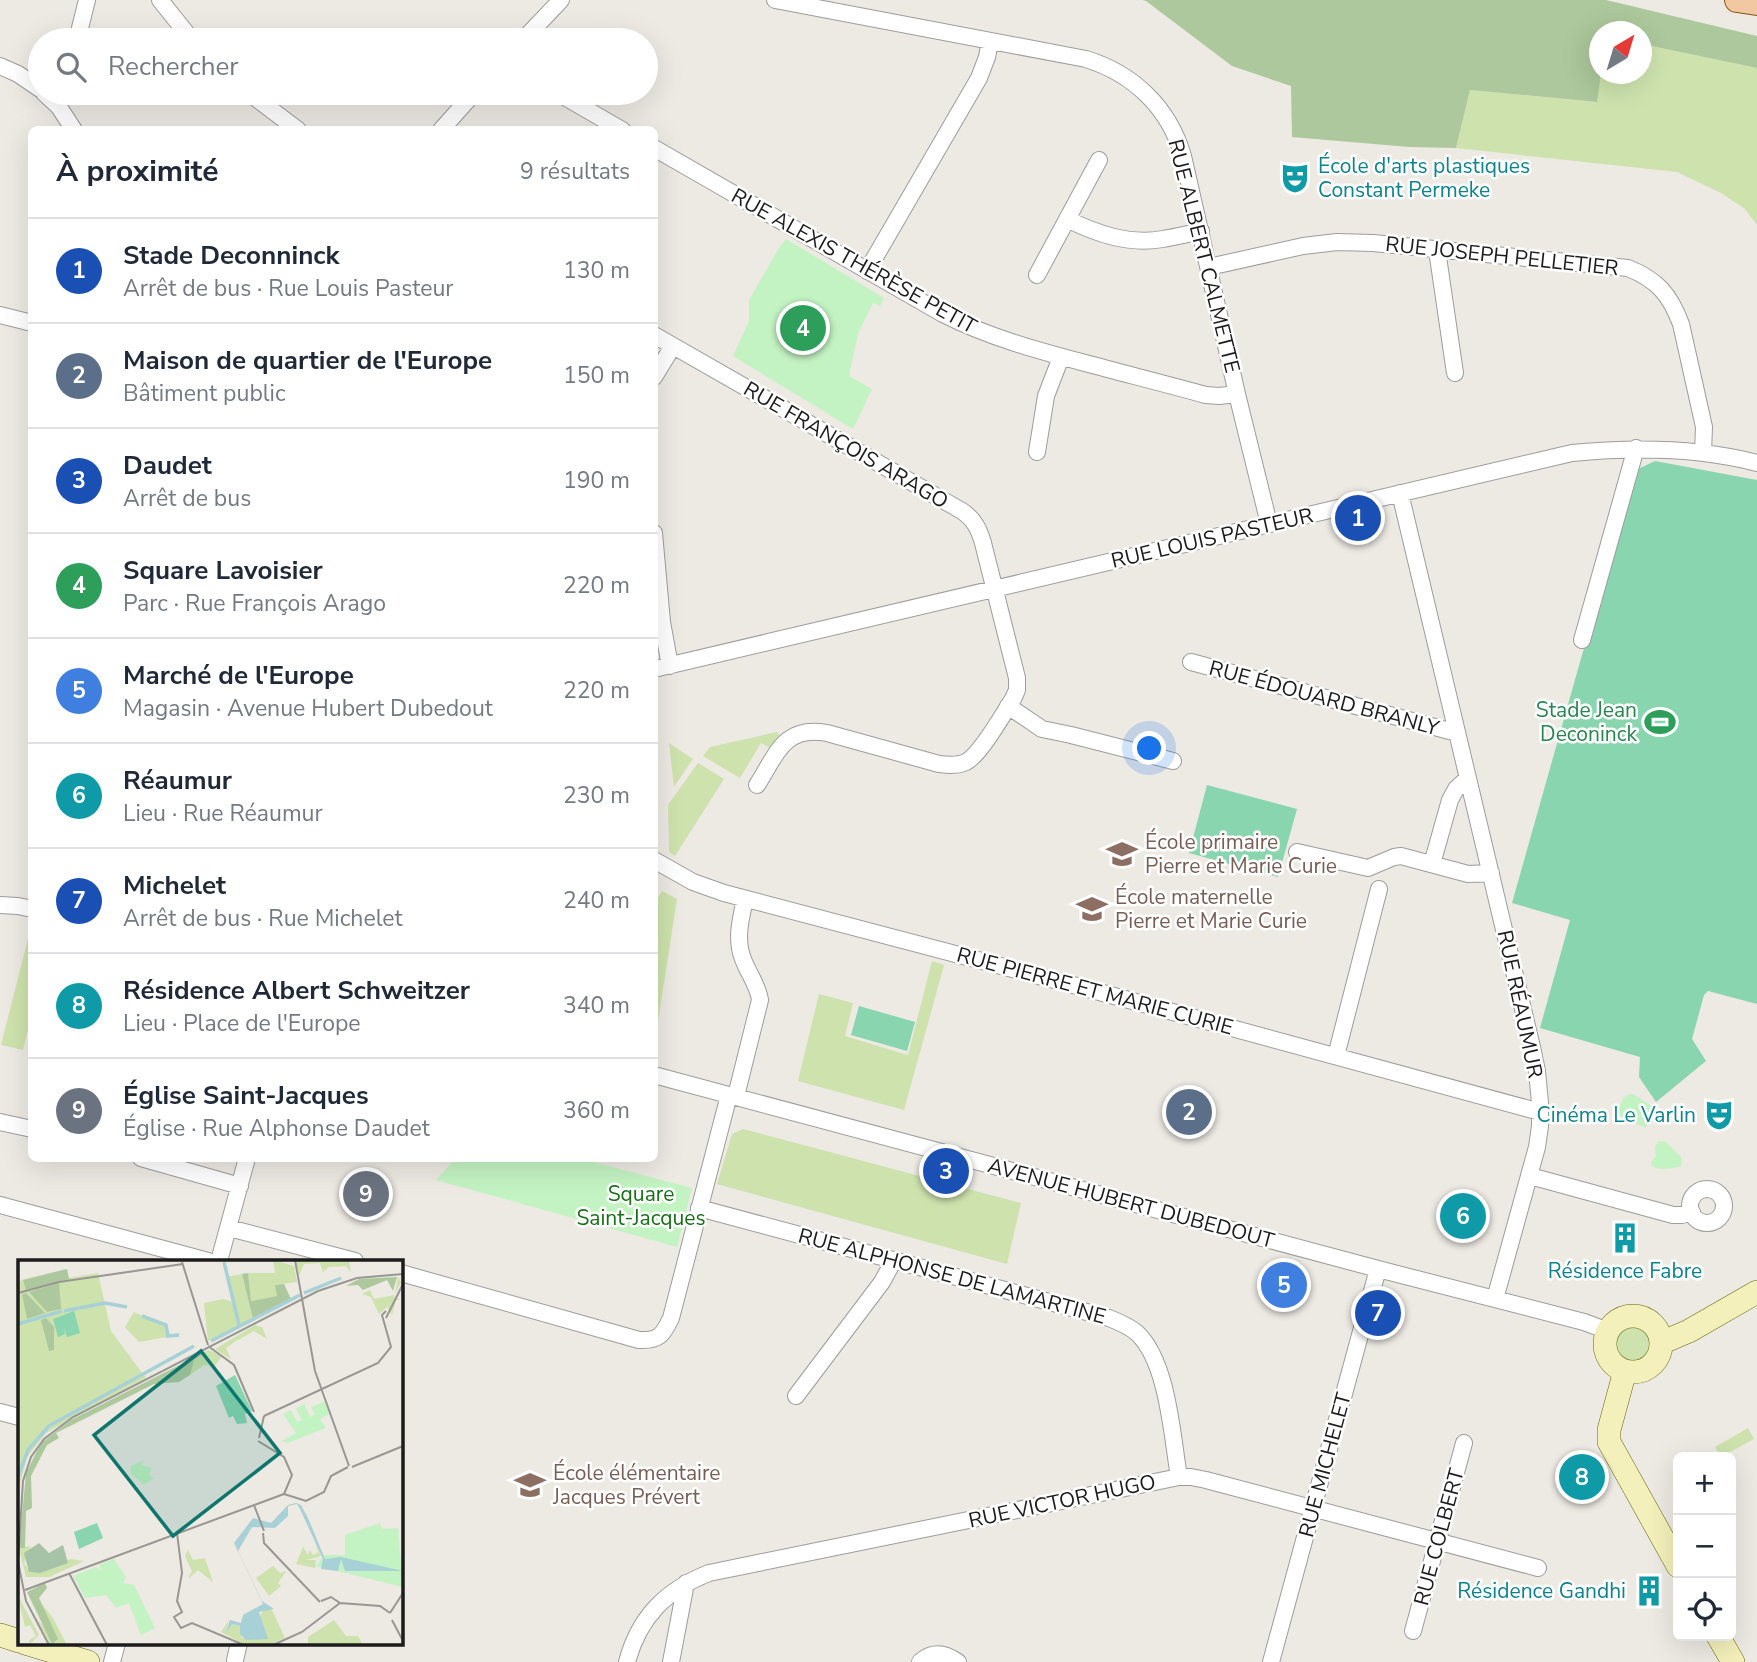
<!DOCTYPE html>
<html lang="fr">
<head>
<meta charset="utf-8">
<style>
	:root { --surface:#fff; --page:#f2f2f3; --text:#1f2937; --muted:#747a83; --line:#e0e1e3; --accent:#1a73e8 }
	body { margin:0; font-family:"Nunito Sans",sans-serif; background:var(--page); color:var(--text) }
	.controls { position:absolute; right:21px; bottom:21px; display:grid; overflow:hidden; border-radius:10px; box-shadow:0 7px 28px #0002 }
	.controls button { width:63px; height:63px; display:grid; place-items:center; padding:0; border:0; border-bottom:2px solid var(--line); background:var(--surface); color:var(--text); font:35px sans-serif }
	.compass { position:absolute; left:1589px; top:21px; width:63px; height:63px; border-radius:50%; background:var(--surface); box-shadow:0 7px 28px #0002; rotate:38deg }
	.you { position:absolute; left:1150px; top:749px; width:24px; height:24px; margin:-18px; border:5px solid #fff; border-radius:50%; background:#1a73e8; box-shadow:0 0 0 10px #1a73e833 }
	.badge { display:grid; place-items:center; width:46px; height:46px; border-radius:50%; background:var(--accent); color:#fff; font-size:23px; font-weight:700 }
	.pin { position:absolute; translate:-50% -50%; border:4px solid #fff; box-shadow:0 2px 7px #0006 }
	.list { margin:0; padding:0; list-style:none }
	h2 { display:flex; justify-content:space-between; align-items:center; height:91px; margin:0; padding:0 28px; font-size:30px }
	h2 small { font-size:23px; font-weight:400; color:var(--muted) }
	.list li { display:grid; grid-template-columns:46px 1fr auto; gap:21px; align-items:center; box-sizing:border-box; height:105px; padding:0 28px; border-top:2px solid var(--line) }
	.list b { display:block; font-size:26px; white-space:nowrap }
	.list p { margin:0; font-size:23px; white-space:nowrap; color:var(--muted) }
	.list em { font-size:23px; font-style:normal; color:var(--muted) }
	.icon { flex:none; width:38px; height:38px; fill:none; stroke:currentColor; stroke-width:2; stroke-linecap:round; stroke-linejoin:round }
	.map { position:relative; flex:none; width:1757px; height:1662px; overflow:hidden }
	.search { position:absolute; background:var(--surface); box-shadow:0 7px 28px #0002; left:28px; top:28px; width:630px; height:77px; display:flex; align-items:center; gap:18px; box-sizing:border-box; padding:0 24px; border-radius:38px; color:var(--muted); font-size:26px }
	.panel { position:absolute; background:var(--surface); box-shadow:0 7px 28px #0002; left:28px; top:126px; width:630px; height:1036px; border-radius:10px }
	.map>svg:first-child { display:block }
	.grass { fill:#cde2ad }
	.forest { fill:#adc89c }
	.park { fill:#c4f3c3 }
	.pitch { fill:#88d5af }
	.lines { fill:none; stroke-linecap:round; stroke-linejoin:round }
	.street-casing { stroke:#9d9d9d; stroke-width:18 }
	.secondary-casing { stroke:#67680f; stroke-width:24 }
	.primary-casing { stroke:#87530e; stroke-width:26 }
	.street { stroke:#fff; stroke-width:16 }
	.secondary { stroke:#f3f0bb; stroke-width:23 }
	.primary { stroke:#f2c8a3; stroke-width:24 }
	.labels { text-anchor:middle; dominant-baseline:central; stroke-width:5; stroke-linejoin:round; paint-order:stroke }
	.culture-label { font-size:21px; fill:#0d838f; stroke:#fff; text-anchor:end }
	.street-label { font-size:21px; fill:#1c1c1c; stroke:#fff }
	.leisure-label { font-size:21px; fill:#27864d; stroke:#fff; text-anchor:end }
	.education-label { font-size:21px; fill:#785e54; stroke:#fff; text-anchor:start }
	.park-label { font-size:21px; fill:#176f16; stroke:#fff }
	.inset-river { fill:none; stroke:#a7d1d6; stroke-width:3.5 }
	.inset-road { fill:none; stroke:#999793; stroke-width:2 }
	.view { fill:#0f766e; fill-opacity:0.15; stroke:#0f766e; stroke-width:3.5 }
	.inset-edge { fill:none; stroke:#1c1c1c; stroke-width:3.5 }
</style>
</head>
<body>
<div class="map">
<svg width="1757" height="1662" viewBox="0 0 1757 1662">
	<rect width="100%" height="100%" fill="#ede9e3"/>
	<path class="grass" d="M1642,44L1757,68V225L1745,209L1721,193L1677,172L1456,148L1470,90L1596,102L1601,74H1642Z
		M777,732L780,735L772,749L761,743L740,778L703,756L710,747Z
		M669,743L693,759L674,787Z
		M698,763L724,779L675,856L669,852L668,805Z
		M662,891L677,899L655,1041V903Z
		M31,927V1017L23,1050L1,1045Z
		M932,961L944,965L904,1110L798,1081L819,994L853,1003L845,1036L908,1055Z
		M743,1129L1021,1203L1007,1264L717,1184L732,1134Z
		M1612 1344a20 20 0 1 1 40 0a20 20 0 1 1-40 0Z
		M1748,1428L1754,1439L1721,1457L1715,1447Z"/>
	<path class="forest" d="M1142,0H1606L1757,36V68L1642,44V32H1600V74H1601L1597,102L1470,90L1456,148L1409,147L1292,137L1291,86L1232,66L1146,1Z"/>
	<path class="park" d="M786,239L884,298L880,306L873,303L858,334L849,376L872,389L853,429L733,356L749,321V300L779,248Z
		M1630,1094H1633L1652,1106V1111L1646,1128L1616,1114L1624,1097Z
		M1658,1141L1666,1142L1681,1157L1682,1164L1680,1167C1669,1168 1660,1172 1651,1165V1162L1656,1156L1655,1148Z
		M582,1159L692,1188L677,1247L436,1180L455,1159Z"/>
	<path class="pitch" d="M1655,461L1757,480V1004L1708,991L1704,995L1692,1039L1706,1061L1656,1102L1639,1077L1640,1057L1540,1028L1570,920L1512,903L1580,662L1636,470Z
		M1207,785L1297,809L1278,877L1189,853Z
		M859,1006L915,1022L907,1051L851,1035Z"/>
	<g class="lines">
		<g class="street-casing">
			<path id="street" d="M160,0L192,40
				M775,0L1086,59C1134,74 1169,108 1183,156L1237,394L1269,524
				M77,40L87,0
				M523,40L561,0
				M0,66L18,74L40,89
				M44,93L59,107L74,130
				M249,93L298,130
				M558,93L622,130
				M441,130L474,93
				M654,148L943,314C988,337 1036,350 1085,363C1126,374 1166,384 1206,395L1219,396L1237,394
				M1067,219C1097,234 1129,245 1163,239C1175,237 1188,234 1201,231
				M1437,250L1455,373
				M1209,267L1303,246L1337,242L1373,243L1628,268C1658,280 1670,295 1681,324L1704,427L1703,453
				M867,271L979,78L987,57L990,41
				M1037,275L1099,160
				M0,315L32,323
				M654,335L962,511C974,519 979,529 983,543L1017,678V690L1013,699C1003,714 981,754 966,762C958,766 948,765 939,764L827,733C784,725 777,754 757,785
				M654,377L673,346
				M1037,452L1046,396L1061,357
				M1400,493L1532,1047L1537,1071L1540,1103V1126L1537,1147L1495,1299
				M654,533L662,622L670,666
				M1582,640L1636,448
				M1191,662L1457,733
				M654,669L1572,453C1634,447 1696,447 1757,463
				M1008,706L1042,729L1071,735L1173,761
				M1297,852L1368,868L1394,857L1401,856L1468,874L1491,873
				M654,860L693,882L724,893L1092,990L1540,1112
				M1432,864L1450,800L1456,789L1468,778
				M0,905L18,906L32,909
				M1336,1056L1379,889
				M654,1075L1378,1269L1584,1322L1608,1331
				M736,1096L760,1000C758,985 748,973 743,959C735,939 741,918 745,899
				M0,1122L32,1129
				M141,1158L240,1186
				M1530,1176L1673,1215H1682L1692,1212
				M1690 1206a17 17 0 1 1 34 0a17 17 0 1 1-34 0Z
				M0,1205L208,1261
				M699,1208L1109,1318C1119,1322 1129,1326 1137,1333C1168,1362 1172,1436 1179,1477
				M229,1228L355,1261
				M219,1261L247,1158
				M401,1273L639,1340C659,1341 663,1335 671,1318L729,1095
				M796,1396L882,1282L894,1260
				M0,1412L19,1417
				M1413,1631L1464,1443
				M235,1660L239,1643
				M112,1662L117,1643
				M627,1662C639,1617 666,1590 709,1573L1179,1477H1191L1206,1480L1538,1568
				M671,1662L686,1583
				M920,1662C933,1650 945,1653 958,1662
				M1271,1662L1378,1269"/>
		</g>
		<g class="secondary-casing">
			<path id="secondary" d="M1605 1344a28 28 0 1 1 56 0a28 28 0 1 1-56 0Z
				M1661,1343L1689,1331L1757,1292
				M1625,1371L1609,1430V1442L1678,1566
				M0,1635L19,1641
				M1718,1636L1733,1662
				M25,1643L88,1662"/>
		</g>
		<g class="primary-casing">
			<path id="primary" d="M1737,0L1757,3"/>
		</g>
		<use href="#street" class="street"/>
		<use href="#secondary" class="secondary"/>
		<use href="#primary" class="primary"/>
	</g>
	<defs>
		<g id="theatre-bare" transform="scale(2.415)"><path d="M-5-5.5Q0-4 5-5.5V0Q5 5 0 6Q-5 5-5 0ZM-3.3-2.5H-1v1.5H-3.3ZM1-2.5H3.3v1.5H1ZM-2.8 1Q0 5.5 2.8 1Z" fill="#0f9aa8" stroke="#fff" stroke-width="2.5" paint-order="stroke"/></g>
		<g id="stadium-bare" transform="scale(2.415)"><path d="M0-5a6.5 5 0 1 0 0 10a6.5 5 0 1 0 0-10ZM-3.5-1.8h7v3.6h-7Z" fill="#2e9e5b" stroke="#fff" stroke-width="2.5" paint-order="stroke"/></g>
		<g id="school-bare" transform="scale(2.415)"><path d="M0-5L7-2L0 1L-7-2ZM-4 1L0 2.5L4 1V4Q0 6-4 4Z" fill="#8d6e63" stroke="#fff" stroke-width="2.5" paint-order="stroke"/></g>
		<g id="building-bare" transform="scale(2.415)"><path d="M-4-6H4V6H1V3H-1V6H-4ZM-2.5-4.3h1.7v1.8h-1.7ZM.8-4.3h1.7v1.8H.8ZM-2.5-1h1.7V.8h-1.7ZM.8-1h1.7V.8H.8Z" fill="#0f9aa8" stroke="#fff" stroke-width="2.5" paint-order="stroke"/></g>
	</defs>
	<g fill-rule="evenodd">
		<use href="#theatre-bare" x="1295" y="178"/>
		<use href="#stadium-bare" x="1660" y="722"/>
		<use href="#school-bare" x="1122" y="854"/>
		<use href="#school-bare" x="1092" y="909"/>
		<use href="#theatre-bare" x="1719" y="1115"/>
		<use href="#building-bare" x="1625" y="1238"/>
		<use href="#school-bare" x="530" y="1485"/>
		<use href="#building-bare" x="1649" y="1591"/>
	</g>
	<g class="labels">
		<g class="culture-label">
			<text x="1318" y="166" text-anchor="start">École d'arts plastiques<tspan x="1318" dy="24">Constant Permeke</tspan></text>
			<text x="1696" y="1115">Cinéma Le Varlin</text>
			<text x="1625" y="1271" text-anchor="middle">Résidence Fabre</text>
			<text x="1626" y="1591">Résidence Gandhi</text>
		</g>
		<g class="street-label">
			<text transform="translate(1204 256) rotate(76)">RUE ALBERT CALMETTE</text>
			<text transform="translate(1502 256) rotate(6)">RUE JOSEPH PELLETIER</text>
			<text transform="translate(854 261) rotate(29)">RUE ALEXIS THÉRÈSE PETIT</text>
			<text transform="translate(846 445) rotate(30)">RUE FRANÇOIS ARAGO</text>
			<text transform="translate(1212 538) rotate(-13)">RUE LOUIS PASTEUR</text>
			<text transform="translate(1324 698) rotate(15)">RUE ÉDOUARD BRANLY</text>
			<text transform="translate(1095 991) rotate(15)">RUE PIERRE ET MARIE CURIE</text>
			<text transform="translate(1520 1004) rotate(78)">RUE RÉAUMUR</text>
			<text transform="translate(1131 1203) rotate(15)">AVENUE HUBERT DUBEDOUT</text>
			<text transform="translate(952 1276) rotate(15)">RUE ALPHONSE DE LAMARTINE</text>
			<text transform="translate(1325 1465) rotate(-75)">RUE MICHELET</text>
			<text transform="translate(1062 1501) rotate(-12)">RUE VICTOR HUGO</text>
			<text transform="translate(1439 1537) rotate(-75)">RUE COLBERT</text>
		</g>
		<g class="leisure-label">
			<text x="1637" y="710">Stade Jean<tspan x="1637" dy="24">Deconinck</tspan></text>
		</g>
		<g class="education-label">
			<text x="1145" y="842">École primaire<tspan x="1145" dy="24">Pierre et Marie Curie</tspan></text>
			<text x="1115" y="897">École maternelle<tspan x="1115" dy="24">Pierre et Marie Curie</tspan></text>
			<text x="553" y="1473">École élémentaire<tspan x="553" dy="24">Jacques Prévert</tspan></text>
		</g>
		<g class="park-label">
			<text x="641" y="1194">Square<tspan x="641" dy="24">Saint-Jacques</tspan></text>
		</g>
	</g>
	<g transform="translate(18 1260)">
		<rect width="385" height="385" fill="#ede9e3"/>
		<path d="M255,0L276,6L279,22L257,25L260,36L233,41L230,13H257ZM278,0L331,1L333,13L328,6L311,7L305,12L302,3L286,4L281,16ZM49,9L51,18L80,13L93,71L128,118L28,173L9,197L0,232V21ZM224,14L235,59L190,81L186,43L205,39L215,42L209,17ZM380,17L383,22L376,37L382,40H378L374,55L369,47L361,54L353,37L344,34L352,30L356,39L377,35ZM116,52L147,66L149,77L121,82L107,67ZM237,65L244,67L249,79L236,71L218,81L208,88L213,99L197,89ZM191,90L204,96L197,106L186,105L172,115L175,101ZM297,281L303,296L289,300H298L297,308L278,304L285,287L290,295L292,290L295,295L300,293ZM13,286L6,303L13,313L53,299L66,301L31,317H8L1,288ZM170,290L175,300L187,298L195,322L180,310L170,319L174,311L167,296ZM255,306L262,313L268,311L260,323L263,326L251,336L238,318ZM0,336L21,375L13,383L10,381L18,376L12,365L7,367ZM23,343L35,358L49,385H32L18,357L38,383ZM246,348L254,350L267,378L250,385H228L203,372L211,360L207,374L214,364L222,366L224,378L249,379L241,359ZM316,360L328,376H340L345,385H290V377Z" fill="#cde2ad"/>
		<path d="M49,9L51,19L8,30L5,20ZM230,13L233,41L259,36L257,25L266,24L273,39L235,59L224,14ZM379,17L375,31L369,20L345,30L340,25L328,26L341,19ZM41,23L43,49L29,52L11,32ZM8,33L27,53L9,59L4,34ZM28,58L36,67V90L31,91L23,60ZM191,90L176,100L172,115L161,122L136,124L38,173L41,178L29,185L13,216L14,248L8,251L7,288H1L8,213L23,183L53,160ZM27,323L29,328L21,338L40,379L34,384L9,332Z" fill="#adc89c"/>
		<path d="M21,283L31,293L45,285L50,303L22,313L11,312L6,293Z" fill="#a6c3a8"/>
		<path d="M308,141L313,153L302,159L308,168L270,183L264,181L278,173L265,154L273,150L279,162L284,160L278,148L286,144L292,157L297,154L293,147ZM126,200L123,205L134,208L131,215L136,218L126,225L112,213L113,206ZM362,263L364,269L380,268L385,327L298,306L306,295H327V275ZM96,299L108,317L105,323L116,325L137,368L123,375L111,343L98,348L88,335L67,338L55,316L78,307L84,311L81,305Z" fill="#c4f3c3"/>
		<path d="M56,51L62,73L49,77L46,67L47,74L40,77L35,59ZM217,115L234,151L227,154L229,163L219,164L215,156L211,158L198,126ZM79,263L85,278L61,289L56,272Z" fill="#88d5af"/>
		<path d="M278,243L283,245L290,258L307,299L322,297L332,299L385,311H327L323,299L320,311L303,309L305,299L282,249L279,244L270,246V256L257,268L234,267L220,291L244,341L256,349L241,352L250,379L228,380L222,374V366L214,364L207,374L212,360L223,363L225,355L245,344L216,283L235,258L253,263L270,245Z" fill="#a7d1d6"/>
		<path class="inset-river" d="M206,2L221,65M286,33L323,18M46,51L87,43L109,47M124,56L148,65L150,76L161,75M0,64L44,51M193,81L282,35M0,217L10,190L31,166L176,86"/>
		<path class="inset-road" d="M277,0L297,111L331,206M164,2L190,85M0,33L41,22L165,4M368,58L385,24M190,86L216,105L236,152M246,156L360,103L373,87L364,55L368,51M241,178L246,156M240,181L266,197L274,215L266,234M334,207L385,186M266,234L288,241L306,232L313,216L330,207M236,245L246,271M159,273L164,313L159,341L164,352L156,357L163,368L174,363L226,385M245,273L246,283L302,342M51,313L89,385M7,330L266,234M303,341L313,337L322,343L362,346L372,353M372,353L385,333M374,360L385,381M31,385L8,341L0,302L5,221L13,197L26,179L55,157L300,31L339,18L385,14M255,385L284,372L322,343"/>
		<path class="view" d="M183,91L262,193L155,276L76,175Z"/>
		<rect width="385" height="385" class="inset-edge"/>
	</g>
</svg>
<div class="controls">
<button>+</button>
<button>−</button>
<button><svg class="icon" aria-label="locate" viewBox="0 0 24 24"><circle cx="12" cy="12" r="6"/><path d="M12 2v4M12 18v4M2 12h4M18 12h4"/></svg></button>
</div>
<svg class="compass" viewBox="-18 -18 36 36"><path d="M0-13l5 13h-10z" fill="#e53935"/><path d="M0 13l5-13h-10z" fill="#747a83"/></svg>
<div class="you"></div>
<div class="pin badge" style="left:1358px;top:518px;background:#1a4fb4">1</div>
<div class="pin badge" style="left:1189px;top:1112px;background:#5c6f8a">2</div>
<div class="pin badge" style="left:946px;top:1171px;background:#1a4fb4">3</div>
<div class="pin badge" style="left:803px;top:328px;background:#2e9e5b">4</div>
<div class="pin badge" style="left:1284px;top:1285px;background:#3f7fe0">5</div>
<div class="pin badge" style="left:1463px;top:1216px;background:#0f9aa8">6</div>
<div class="pin badge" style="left:1378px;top:1313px;background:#1a4fb4">7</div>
<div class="pin badge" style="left:1582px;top:1477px;background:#0f9aa8">8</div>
<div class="pin badge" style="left:366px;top:1194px;background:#6b7280">9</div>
<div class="search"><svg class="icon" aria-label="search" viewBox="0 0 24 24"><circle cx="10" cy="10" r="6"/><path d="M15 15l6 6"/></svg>Rechercher</div>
<section class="panel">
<h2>À proximité<small>9 résultats</small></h2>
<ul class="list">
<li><span class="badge" style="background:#1a4fb4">1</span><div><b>Stade Deconninck</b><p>Arrêt de bus · Rue Louis Pasteur</p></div><em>130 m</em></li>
<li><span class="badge" style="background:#5c6f8a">2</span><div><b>Maison de quartier de l'Europe</b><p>Bâtiment public</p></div><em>150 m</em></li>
<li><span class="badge" style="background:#1a4fb4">3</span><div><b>Daudet</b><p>Arrêt de bus</p></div><em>190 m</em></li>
<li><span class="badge" style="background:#2e9e5b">4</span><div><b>Square Lavoisier</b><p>Parc · Rue François Arago</p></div><em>220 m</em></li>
<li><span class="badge" style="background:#3f7fe0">5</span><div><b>Marché de l'Europe</b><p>Magasin · Avenue Hubert Dubedout</p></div><em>220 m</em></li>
<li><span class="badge" style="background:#0f9aa8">6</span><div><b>Réaumur</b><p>Lieu · Rue Réaumur</p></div><em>230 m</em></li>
<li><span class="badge" style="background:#1a4fb4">7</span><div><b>Michelet</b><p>Arrêt de bus · Rue Michelet</p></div><em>240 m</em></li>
<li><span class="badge" style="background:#0f9aa8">8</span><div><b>Résidence Albert Schweitzer</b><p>Lieu · Place de l'Europe</p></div><em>340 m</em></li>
<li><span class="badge" style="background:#6b7280">9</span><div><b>Église Saint-Jacques</b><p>Église · Rue Alphonse Daudet</p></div><em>360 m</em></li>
</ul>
</section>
</div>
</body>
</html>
